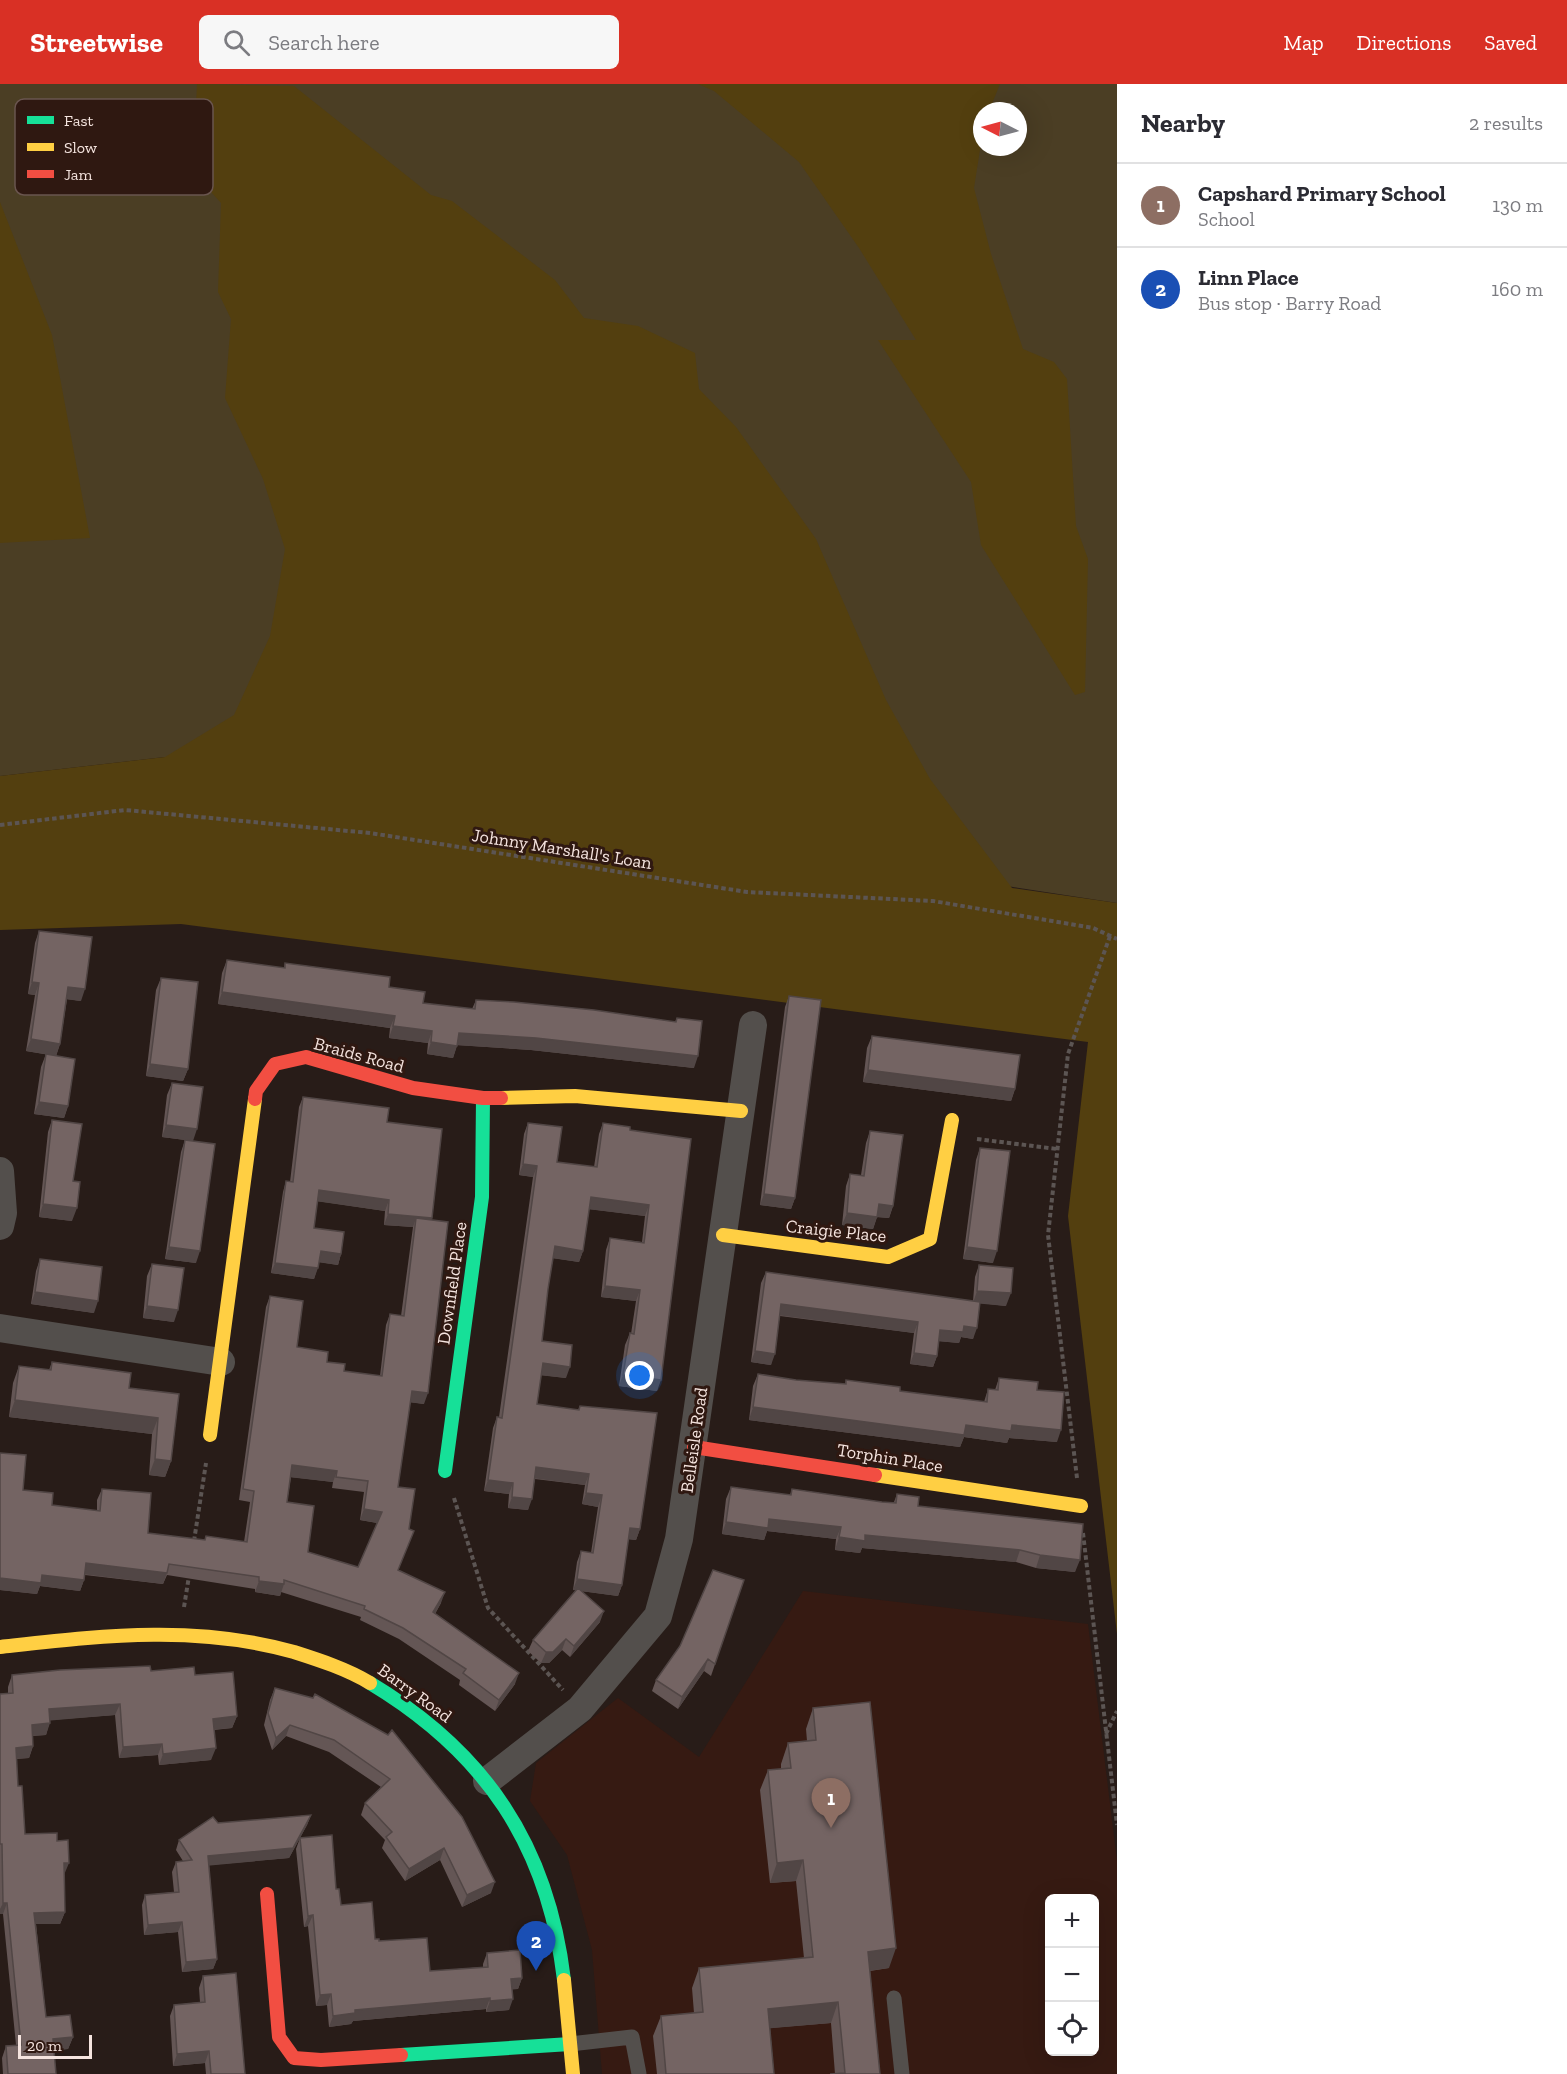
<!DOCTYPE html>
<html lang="en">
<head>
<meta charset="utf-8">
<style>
	:root { --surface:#fff; --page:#f7f7f7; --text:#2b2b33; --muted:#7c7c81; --line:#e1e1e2; --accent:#d93025 }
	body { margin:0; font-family:"Zilla Slab",serif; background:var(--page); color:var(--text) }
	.controls { position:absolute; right:18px; bottom:18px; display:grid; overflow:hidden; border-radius:9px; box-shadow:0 6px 24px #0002 }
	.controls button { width:54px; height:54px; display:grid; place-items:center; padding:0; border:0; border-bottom:2px solid var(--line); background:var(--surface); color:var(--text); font:30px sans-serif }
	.compass { position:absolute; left:973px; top:18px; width:54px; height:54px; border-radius:50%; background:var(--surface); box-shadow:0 6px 24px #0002; rotate:276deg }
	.scale { position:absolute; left:18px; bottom:15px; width:74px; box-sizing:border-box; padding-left:6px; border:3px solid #f5e4df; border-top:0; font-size:16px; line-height:21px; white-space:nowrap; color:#f5e4df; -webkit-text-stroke:4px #2f1811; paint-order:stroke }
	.you { position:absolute; left:640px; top:1292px; width:21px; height:21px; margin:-15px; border:4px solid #fff; border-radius:50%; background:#1a73e8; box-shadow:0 0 0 9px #1a73e833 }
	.badge { display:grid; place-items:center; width:39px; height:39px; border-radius:50%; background:var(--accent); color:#fff; font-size:20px; font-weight:700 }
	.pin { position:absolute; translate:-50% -50px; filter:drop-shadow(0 2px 3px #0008) }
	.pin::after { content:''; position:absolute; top:32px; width:21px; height:18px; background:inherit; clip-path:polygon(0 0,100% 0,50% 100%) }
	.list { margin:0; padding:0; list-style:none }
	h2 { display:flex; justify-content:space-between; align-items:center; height:78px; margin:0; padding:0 24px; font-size:26px }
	h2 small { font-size:20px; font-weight:400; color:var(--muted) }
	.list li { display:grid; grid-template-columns:39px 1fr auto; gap:18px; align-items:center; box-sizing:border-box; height:84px; padding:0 24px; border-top:2px solid var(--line) }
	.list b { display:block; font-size:22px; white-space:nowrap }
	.list p { margin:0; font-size:20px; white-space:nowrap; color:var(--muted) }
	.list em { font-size:20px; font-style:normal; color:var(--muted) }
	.icon { flex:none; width:33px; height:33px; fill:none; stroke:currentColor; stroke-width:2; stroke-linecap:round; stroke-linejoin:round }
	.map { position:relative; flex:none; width:1117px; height:1990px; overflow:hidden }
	header { display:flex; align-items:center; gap:36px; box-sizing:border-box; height:84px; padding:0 30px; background:var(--accent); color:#fff }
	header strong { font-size:28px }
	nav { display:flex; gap:33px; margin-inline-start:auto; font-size:21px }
	.search { width:420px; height:54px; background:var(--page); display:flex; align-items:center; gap:15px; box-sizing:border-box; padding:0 21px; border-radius:9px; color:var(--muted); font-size:22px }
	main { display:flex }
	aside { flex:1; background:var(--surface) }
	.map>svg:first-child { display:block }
	.built { fill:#361a12; fill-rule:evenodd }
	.green { fill:#4b3e24; fill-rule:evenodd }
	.forest { fill:#533f0f }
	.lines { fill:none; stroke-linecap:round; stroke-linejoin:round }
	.path { stroke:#5c5553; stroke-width:4; stroke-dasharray:4.5 3; stroke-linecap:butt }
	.lane { stroke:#534f4c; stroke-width:15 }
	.street { stroke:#534f4c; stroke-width:28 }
	.fast { stroke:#16e098; stroke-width:14 }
	.slow { stroke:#ffcf43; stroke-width:14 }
	.jam { stroke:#f24e42; stroke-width:14 }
	.wall { fill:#645655; fill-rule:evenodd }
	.shaded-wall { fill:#514645 }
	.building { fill:#746463; stroke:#514645; stroke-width:1.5; fill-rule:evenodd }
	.labels { text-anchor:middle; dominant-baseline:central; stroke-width:6; stroke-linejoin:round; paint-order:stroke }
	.street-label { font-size:18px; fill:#f5e4df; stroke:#2f1811 }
	.key { fill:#2f1811; stroke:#6a554f; stroke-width:1.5 }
	.key-label { font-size:16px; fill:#f5e4df }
</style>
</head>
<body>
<header>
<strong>Streetwise</strong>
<div class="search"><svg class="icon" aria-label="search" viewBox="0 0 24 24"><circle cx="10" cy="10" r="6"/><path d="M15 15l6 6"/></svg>Search here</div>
<nav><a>Map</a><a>Directions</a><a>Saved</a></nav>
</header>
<main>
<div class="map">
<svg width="1117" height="1990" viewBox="0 0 1117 1990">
	<rect width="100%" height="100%" fill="#281c18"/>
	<path class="built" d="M803,1507L1088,1540L1117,1777V1990H602L592,1866L567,1771L530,1717L536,1679L618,1614L699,1673ZM1050,1814H1094V1968H1050Z"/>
	<path class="green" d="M0,0H1117V819L165,673L0,692ZM982,27H1018V63H982Z"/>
	<path class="forest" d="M197,0L294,2L431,111L452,117L555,196L584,234L638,242L695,269L699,305L736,343L816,455L886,616L930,695L1012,804L1117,819V1550L1068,1132L1088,958L181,840L0,846V692L165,673L234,631L270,552L285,465L263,395L225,314L231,235L218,208L221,119L193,88Z
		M698,0H1000L989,27H982V53L974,104L991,170L1023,265L1054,278L1067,295L1076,442L1088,475L1085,608L1075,611L981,461L971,398L878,256H916L859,164L799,78L714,7Z
		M0,118L52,251L90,454L0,459Z"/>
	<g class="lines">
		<path class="path" d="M0,741L125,726L370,749L747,808L933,817L1093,844L1117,855
			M977,1055L1057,1065
			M1077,1394L1048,1151L1068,970L1110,852
			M454,1414L488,1524L563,1606
			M1083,1449L1117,1741
			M194,1457L206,1379
			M184,1523L189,1492
			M1106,1650L1117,1627"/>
		<path class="lane" d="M894,1914L902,1990
			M570,1960L632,1953L639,1990"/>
		<path class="street" d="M0,1087L3,1129L0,1142
			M0,1244L221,1278
			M487,1697L580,1625L658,1532L679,1455L753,941"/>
		<path class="fast" d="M445,1387L482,1113L483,1014
			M370,1599C485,1668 548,1761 564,1896
			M401,1971L570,1960"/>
		<path class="slow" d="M501,1014L575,1012L741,1027
			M723,1151L888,1173L930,1155L952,1036
			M210,1351L255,1015
			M875,1391L1081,1422
			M0,1563C101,1552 194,1540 294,1568C319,1576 347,1585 370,1599
			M564,1896L573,1990"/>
		<path class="jam" d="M255,1015L256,1007L275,980L306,973L413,1004L483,1014H501
			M694,1363L875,1391
			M267,1810L279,1953L294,1974L321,1976L401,1971"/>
	</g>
	<path class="wall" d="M39,847L81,917L67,915L60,960L56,972L26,967L35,911L28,910L35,859Z
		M227,876L284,884L285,879L389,903L423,919L472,925L476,916L675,938L677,934L694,984L531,966L457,961L453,974L427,970L428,959L389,954L390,944L218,920L222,889Z
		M161,894L188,985L183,997L146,992L156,906Z
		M789,912L795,1114L791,1125L760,1121L785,923Z
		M872,952L1015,1005L1011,1017L863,998L867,964Z
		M46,970L68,1022L64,1034L34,1030L41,983Z
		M172,999L193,1057L196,1179L165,1175L181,1068L185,1056L162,1053L167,1011Z
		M303,1013L387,1038L431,1136L424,1320L410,1318L398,1403L409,1445L414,1447L398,1486L441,1519L435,1530L515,1600L495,1627L459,1601L460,1596L399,1555L360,1536L361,1533L281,1508L280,1512L255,1508V1505L167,1491L163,1500L85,1491L84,1496L80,1507L40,1502L37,1510L0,1506V1369L23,1406L52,1421L97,1427V1416L102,1405L148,1449L205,1456L206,1452L244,1458L250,1418L239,1416L266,1223L270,1212L297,1263L344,1287L380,1292L386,1241L390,1230L401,1232L413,1143L384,1141L385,1127L317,1117L314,1144L341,1170L338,1181L319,1178L314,1195L271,1189L283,1108L286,1097L290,1098L299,1023ZM291,1393L333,1398L332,1404L364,1408L360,1436L377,1439L358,1483L308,1468L287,1418Z
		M52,1036L73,1097L72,1137L39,1133L48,1048Z
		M528,1039L557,1078L594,1083L599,1050L603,1039L630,1046L691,1055L657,1307L619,1302L625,1261L630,1249L631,1250L636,1217L601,1213L606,1166L610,1154L642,1158L645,1132L589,1125L583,1167L579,1178L553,1174L548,1205L542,1257L566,1294L541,1291L537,1320L578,1326L580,1322L640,1445L636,1456L628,1455L622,1501L618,1512L581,1507L600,1538L570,1573L562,1566L549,1579H541L528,1567L533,1556L576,1506H573L577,1478L581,1467L591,1469L598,1423L582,1420L585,1401L535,1395L528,1426L508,1424L509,1410L484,1407L493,1344L497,1333H499L533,1093L519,1091L524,1050Z
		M870,1047L893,1122L889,1134L877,1133L873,1145L842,1141L846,1102L850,1090L861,1091L866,1059Z
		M980,1064L993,1179L963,1175L976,1076Z
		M40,1175L94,1229L31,1220L36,1187Z
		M152,1180L174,1238L143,1234L147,1192Z
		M979,1181L1006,1222L980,1219L973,1255L961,1253L959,1259L939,1257L937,1272L933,1283L910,1280L914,1249L780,1232L771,1281L751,1278L761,1199L766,1188L973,1217L975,1193Z
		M52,1278L129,1304L179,1310L171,1377L165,1393L149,1391L152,1350L9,1333L13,1299L19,1282L49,1286Z
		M758,1290L796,1296L845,1300L846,1296L900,1307L984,1318L988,1305L995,1306L999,1294L1037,1306L1057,1358L1009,1354L1007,1359L964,1353L960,1363L749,1336L753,1302Z
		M731,1403L790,1411L792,1405L882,1418H894L897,1410L918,1422L1083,1440L1075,1488L1036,1484L1016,1478L862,1464L860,1469L835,1466L836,1455L767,1447L764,1456L722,1450L726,1415Z
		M744,1496L711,1592L704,1587L678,1625L652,1607L656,1596Z
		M151,1587L195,1591L237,1632L232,1644L214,1646L211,1676L159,1681L158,1671L119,1674L115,1631L50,1636L46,1651L32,1652L33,1662L29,1674L16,1675L18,1702L25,1750L57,1757L64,1791L65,1828L60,1840H36L46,1933L73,1953L68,1965L54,1966L56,1990H3L2,1974L6,1962L16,1961L3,1830H0V1610L8,1609V1603L12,1591Z
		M275,1604L313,1614L315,1610L491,1809L462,1823L440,1776L405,1797L382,1764L385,1756L361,1731L365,1719L381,1703L329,1668L286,1652L272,1666L264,1641L270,1616Z
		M813,1624L889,1884L870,1887L880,1990H835L831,1939L770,1944L774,1990H657L653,1952L661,1932L694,1929L692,1904L699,1884L804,1874L796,1797L770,1799L760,1706L768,1686L781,1685V1680L788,1659L807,1657L806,1645Z
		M311,1731L307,1741L289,1774L209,1781L217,1875L213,1885L182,1888L178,1848L144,1851L142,1821L145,1811L174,1808L172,1788L176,1778L183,1777L176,1766L179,1756L218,1739Z
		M300,1754L336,1805L341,1821L375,1855L430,1887L483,1883V1880L487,1869L522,1894L518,1905H512L509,1926L486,1928V1925L353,1937L351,1940L329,1943L327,1921L316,1922L308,1842L304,1843L296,1765Z
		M203,1892L245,1990H206L205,1979L173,1982L170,1932L174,1921L200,1918L199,1904Z"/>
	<path class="shaded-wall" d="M32,898L39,899L35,911L28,910Z
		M68,903L85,905L81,917L64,915Z
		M222,908L395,932L390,944L218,920Z
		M393,942L432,947L428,959L389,954Z
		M459,949L536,954L698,972L694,984L531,966L455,961Z
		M31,955L60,960L56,972L26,967Z
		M431,958L457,962L453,974L427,970Z
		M150,980L188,985L183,997L146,992Z
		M868,986L1015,1005L1011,1017L863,998Z
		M39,1018L68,1022L64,1034L34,1030Z
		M166,1041L197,1045L193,1057L162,1053Z
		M523,1080L537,1082L533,1093L519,1091Z
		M319,1106L389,1116L385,1127L315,1117Z
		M764,1110L795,1114L791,1125L760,1121Z
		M591,1113L649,1121L645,1132L587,1125Z
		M43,1120L77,1124L72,1137L39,1133Z
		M879,1120L893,1122L889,1134L877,1133L873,1145L842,1141L847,1129Z
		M388,1130L432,1134L428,1145L416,1134L413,1143L384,1141Z
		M555,1162L583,1167L579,1178L551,1174Z
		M169,1163L200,1167L196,1179L165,1175Z
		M967,1163L997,1167L993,1179L963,1175Z
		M321,1167L341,1170L338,1181L317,1178Z
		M275,1179L318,1184L314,1195L271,1189Z
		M605,1202L640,1206L636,1217L601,1213Z
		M977,1207L1011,1209L1006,1222L973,1219Z
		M35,1208L98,1217L94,1229L31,1220Z
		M781,1220L918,1238L914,1249L777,1231Z
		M147,1222L178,1226L174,1238L143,1234Z
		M964,1242L977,1244L973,1255L961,1253L959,1259L936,1257L940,1246Z
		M755,1267L775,1270L771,1281L751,1278Z
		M914,1269L937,1272L933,1283L910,1280Z
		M543,1279L570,1283L566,1294L538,1291Z
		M623,1291L661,1296L657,1307L619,1302Z
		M412,1307L428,1309L424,1320L407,1318Z
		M15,1316L158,1334L152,1350L9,1333Z
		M753,1323L966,1341H1012L1061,1346L1057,1358L1009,1354L1007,1359L964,1353L960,1363L749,1336Z
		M155,1375L171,1377L165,1393L149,1391Z
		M292,1381L337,1387L333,1398L288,1393Z
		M536,1383L589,1390L585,1401L532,1394Z
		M488,1396L513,1399L509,1410L484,1407Z
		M586,1409L602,1411L598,1423L582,1420Z
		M512,1413L532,1415L528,1426L508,1424Z
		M364,1425L382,1428L378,1439L360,1436Z
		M769,1435L841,1443L836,1455L767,1447L764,1456L722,1450L726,1438Z
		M630,1444L640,1445L636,1456L626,1455Z
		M865,1451L1020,1466L1016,1478L862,1464L860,1469L835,1466L839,1453Z
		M1040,1471L1080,1476L1075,1488L1036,1484Z
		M86,1479L167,1489L163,1500L82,1490Z
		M42,1491L84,1496L80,1507L40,1502L37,1510L0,1506V1494Z
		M577,1495L622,1501L618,1512L573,1506Z
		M259,1497L284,1500L280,1512L255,1508Z
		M445,1508L441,1519L429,1540L433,1528Z
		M604,1527L600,1538L570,1573L574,1562Z
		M566,1555L562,1566L549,1579H541L546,1568Z
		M708,1575L704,1587L678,1625L682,1613Z
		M519,1589L515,1600L495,1627L499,1616Z
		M120,1620L115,1631L45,1637L49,1625Z
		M237,1632L232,1644L209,1646L213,1635Z
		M50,1639L46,1651L27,1652L32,1641Z
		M290,1641L286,1652L272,1666L276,1654Z
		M162,1660L158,1671L119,1674L123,1663Z
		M33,1662L29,1674L11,1675L16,1664Z
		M216,1664L211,1676L159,1681L163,1670Z
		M311,1731L307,1741L289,1774L205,1782L208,1772Z
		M444,1764L440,1776L405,1797L409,1785Z
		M803,1776L796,1797L770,1799L777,1779Z
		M64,1779H69L64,1791Z
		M495,1798L491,1809L462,1823L467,1811Z
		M3,1819H7L3,1830H0V1825Z
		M65,1828L60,1840H30L34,1829Z
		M313,1831L308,1842L304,1843L308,1832Z
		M182,1838L178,1848L144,1851L148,1841Z
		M896,1864L889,1884L861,1888L868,1868Z
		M217,1875L213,1885L182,1888L186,1878Z
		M522,1894L518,1905L507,1906L511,1895Z
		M331,1910L327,1921L316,1922L320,1911Z
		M490,1914L486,1925L353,1937L351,1940L329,1943L333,1932L355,1926Z
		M513,1915L509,1926L486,1928L490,1917Z
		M838,1918L831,1939L761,1945L768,1925Z
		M73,1953L68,1965L49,1967L53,1955Z
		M209,1967L205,1979L173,1982L177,1970Z"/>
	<path class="building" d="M39,847L92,853L85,905L68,903L60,960L31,955L39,899L32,898Z
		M227,876L285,884V879L390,893L389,903L425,908L423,919L475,925L476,916L514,918L594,926L676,938L677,934L702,937L698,972L536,954L459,949L457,962L431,958L432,947L393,942L395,932L222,908Z
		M161,894L198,898L188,985L150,980Z
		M789,912L821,916L795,1114L764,1110Z
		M872,952L1020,971L1015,1005L868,986Z
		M46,970L75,975L68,1022L39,1018Z
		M172,999L203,1003L197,1045L166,1041Z
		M303,1013L389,1024L387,1038L442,1045L432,1134L388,1130L389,1116L319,1106L314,1144L344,1148L341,1170L321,1167L318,1184L275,1179L286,1097L293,1098Z
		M52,1036L82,1040L73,1097L80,1098L77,1124L43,1120Z
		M528,1039L562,1043L557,1078L597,1083L603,1039L630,1043V1046L691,1055L661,1296L623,1291L630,1249L634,1250L640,1206L605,1202L610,1154L644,1159L649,1121L591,1113L583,1167L555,1162L548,1205L542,1257L572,1261L570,1283L543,1279L537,1320L579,1326L580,1322L657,1329L640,1445L630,1444L622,1501L577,1495L581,1467L593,1469L602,1411L586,1409L589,1390L536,1383L532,1415L512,1413L513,1399L488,1396L497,1333L502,1334L537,1082L523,1080Z
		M870,1047L903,1051L893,1122L879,1120L877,1133L847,1129L850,1090L864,1092Z
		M185,1056L215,1060L200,1167L169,1163Z
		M980,1064L1010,1067L997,1167L967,1163Z
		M416,1134L448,1138L428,1309L412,1307L398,1403L415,1405L409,1445L414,1447L398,1486L445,1508L433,1528L519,1589L499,1616L463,1589L466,1585L403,1544L364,1525L365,1522L284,1496V1500L259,1497V1493L169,1480L167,1489L86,1479L84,1496L42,1491L41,1499L0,1494V1369L26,1371L23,1406L53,1409L52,1421L100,1427L102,1405L151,1409L148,1449L205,1456L206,1452L247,1458L254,1407L243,1405L270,1212L303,1217L297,1263L328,1268L327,1278L345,1280L344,1287L382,1292L390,1230L404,1232ZM292,1381L337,1387L336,1393L368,1397L364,1425L382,1428L358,1483L308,1468L314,1422L287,1418Z
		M40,1175L102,1183L98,1217L35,1208Z
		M152,1180L184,1184L178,1226L147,1222Z
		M979,1181L1013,1184L1011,1209L977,1207Z
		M766,1188L980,1218L977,1244L964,1242L963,1248L940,1246L937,1272L914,1269L918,1238L781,1220L775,1270L755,1267Z
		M52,1278L131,1289L129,1304L179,1310L171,1377L155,1375L158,1334L15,1316L19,1282L51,1286Z
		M758,1290L796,1296L846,1300V1296L900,1303V1307L987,1318L988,1305L998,1306L999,1294L1038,1298L1037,1306L1064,1308L1061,1346L1012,1341L1011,1347L966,1341L964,1351L753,1323Z
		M731,1403L791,1411L792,1405L882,1418L896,1419L897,1410L919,1413L918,1422L1083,1440L1080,1476L1040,1471L1020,1466L865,1451V1457L839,1453L841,1443L769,1435L768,1444L726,1438Z
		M713,1486L744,1496L715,1580L708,1575L682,1613L656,1596L680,1562Z
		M578,1504L604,1527L574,1562L566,1555L553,1568H546L533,1556Z
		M150,1582L151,1587L194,1583L195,1591L233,1588L237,1632L213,1635L216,1664L163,1670L162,1660L123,1663L120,1620L49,1625L50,1639L32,1641L33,1662L16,1664L18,1702H22L25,1750L57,1749V1757L68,1756L69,1779H64L65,1828L34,1829L46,1933L70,1931L73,1953L53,1955L56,1990H8L6,1962L21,1961L7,1819H3L2,1760H0V1610L13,1609L12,1591L60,1586Z
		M275,1604L313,1614L315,1610L388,1651L392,1646L462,1733L495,1798L467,1811L444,1764L409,1785L386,1753L392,1748L365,1719L390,1695L334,1656L290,1641L276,1654L268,1629Z
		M870,1618L896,1864L868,1868L880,1990H830L845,1989L838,1918L768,1925L774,1990H666L661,1932L703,1928L699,1884L813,1873L803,1776L777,1779L768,1686L791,1684L788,1659L816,1656L813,1624Z
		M311,1731L293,1764L208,1772L217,1875L186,1878L182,1838L148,1841L145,1811L179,1808L176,1778L192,1776L179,1756L213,1733L218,1739Z
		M332,1751L336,1805H339L341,1821L372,1818L375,1855H379V1857L427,1854L430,1887L488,1883L487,1869L520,1866L522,1894L511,1895L513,1915L490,1917V1914L355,1926V1929L333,1932L331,1910L320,1911L313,1831L308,1832L300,1754Z
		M236,1889L245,1990H211L209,1967L177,1970L174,1921L205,1918L203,1892Z"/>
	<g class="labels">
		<g class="street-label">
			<text transform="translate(562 765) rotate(9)">Johnny Marshall's Loan</text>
			<text transform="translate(359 971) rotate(15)">Braids Road</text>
			<text transform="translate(836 1147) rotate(6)">Craigie Place</text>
			<text transform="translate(452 1199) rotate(-82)">Downfield Place</text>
			<text transform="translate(694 1356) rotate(-82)">Belleisle Road</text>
			<text transform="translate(890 1374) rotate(9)">Torphin Place</text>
			<text transform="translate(415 1609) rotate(36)">Barry Road</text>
		</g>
	</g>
	<rect x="15" y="15" width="198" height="96" rx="9" class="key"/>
	<rect x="27" y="32" width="27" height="8" fill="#16e098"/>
	<rect x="27" y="59" width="27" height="8" fill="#ffcf43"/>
	<rect x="27" y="86" width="27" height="8" fill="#f24e42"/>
	<g class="key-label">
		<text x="64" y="42">Fast</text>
		<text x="64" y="69">Slow</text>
		<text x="64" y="96">Jam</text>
	</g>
</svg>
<div class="controls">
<button>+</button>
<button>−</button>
<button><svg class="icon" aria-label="locate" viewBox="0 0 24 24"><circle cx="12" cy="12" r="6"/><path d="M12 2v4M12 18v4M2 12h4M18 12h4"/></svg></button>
</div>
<svg class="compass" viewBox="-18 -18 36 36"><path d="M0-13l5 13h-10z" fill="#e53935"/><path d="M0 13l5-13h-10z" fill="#7c7c81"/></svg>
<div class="scale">20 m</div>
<div class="you"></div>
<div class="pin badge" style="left:831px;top:1744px;background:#8d6e63">1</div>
<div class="pin badge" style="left:536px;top:1887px;background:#1a4fb4">2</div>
</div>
<aside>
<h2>Nearby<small>2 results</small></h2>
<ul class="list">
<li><span class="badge" style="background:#8d6e63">1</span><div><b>Capshard Primary School</b><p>School</p></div><em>130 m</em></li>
<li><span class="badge" style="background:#1a4fb4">2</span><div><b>Linn Place</b><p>Bus stop · Barry Road</p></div><em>160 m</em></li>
</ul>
</aside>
</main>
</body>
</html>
